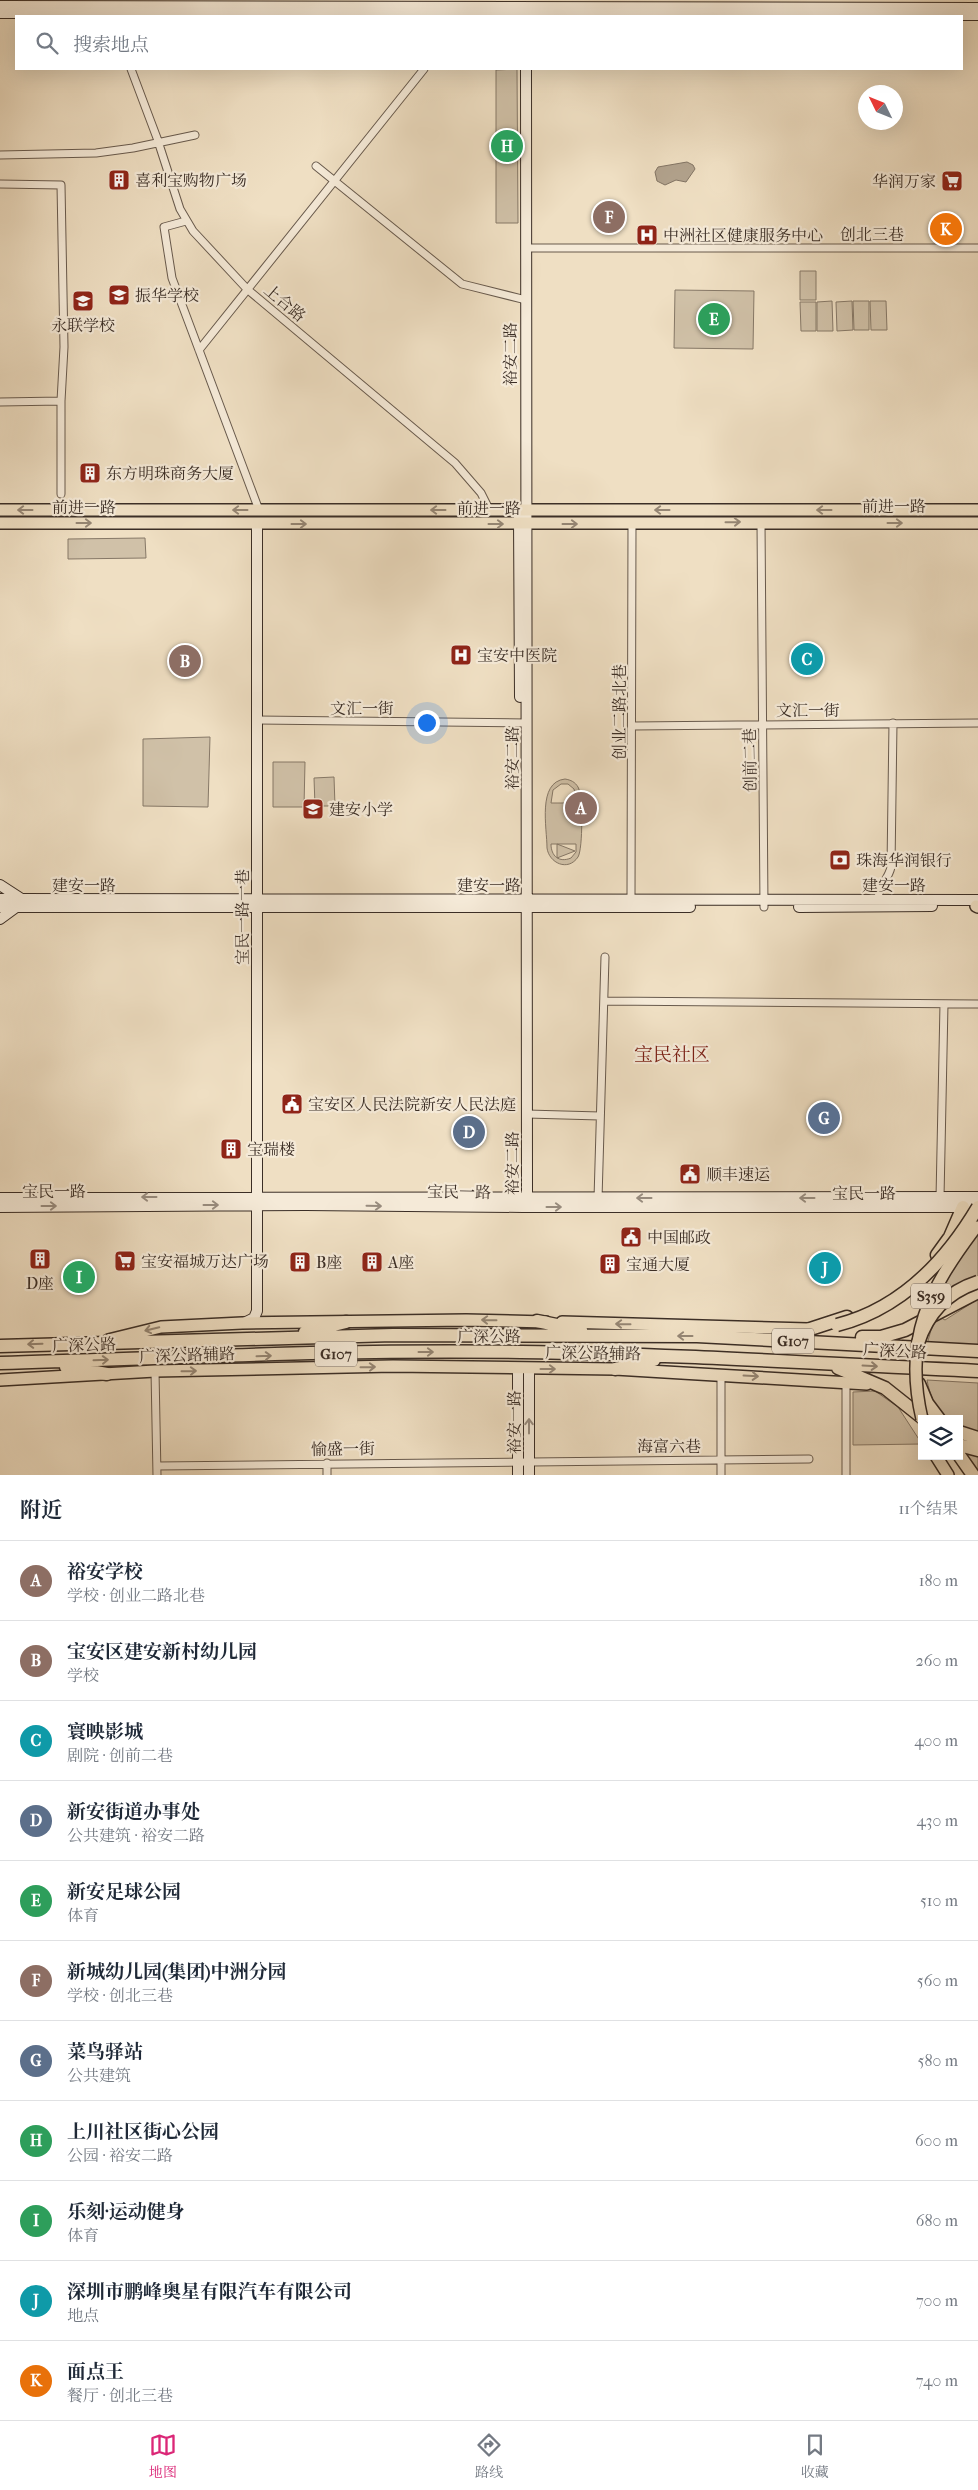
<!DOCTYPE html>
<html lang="zh">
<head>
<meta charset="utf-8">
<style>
	:root { --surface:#fff; --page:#f2f2f3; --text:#1f2937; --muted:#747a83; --line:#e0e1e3; --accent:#db2777 }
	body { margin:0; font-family:"IM FELL French Canon","Noto Serif SC",serif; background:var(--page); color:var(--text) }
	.controls { position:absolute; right:15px; bottom:15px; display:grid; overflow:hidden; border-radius:0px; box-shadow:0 5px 20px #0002 }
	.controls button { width:45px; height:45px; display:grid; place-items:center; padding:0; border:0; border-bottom:1px solid var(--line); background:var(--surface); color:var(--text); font:25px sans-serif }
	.compass { position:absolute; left:858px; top:85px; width:45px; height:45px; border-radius:50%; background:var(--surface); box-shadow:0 5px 20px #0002; rotate:313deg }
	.you { position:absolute; left:426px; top:722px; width:18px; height:18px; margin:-12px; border:4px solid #fff; border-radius:50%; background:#1a73e8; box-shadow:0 0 0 8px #1a73e833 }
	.badge { display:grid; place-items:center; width:32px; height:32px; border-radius:50%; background:var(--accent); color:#fff; font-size:16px; font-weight:700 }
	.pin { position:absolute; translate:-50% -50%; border:2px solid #fff; box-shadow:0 1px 5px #0006 }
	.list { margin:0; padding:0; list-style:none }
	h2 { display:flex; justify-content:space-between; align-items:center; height:65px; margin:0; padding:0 20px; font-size:21px }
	h2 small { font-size:16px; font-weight:400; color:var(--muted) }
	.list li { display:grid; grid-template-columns:32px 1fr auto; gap:15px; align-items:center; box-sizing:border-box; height:80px; padding:0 20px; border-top:1px solid var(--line) }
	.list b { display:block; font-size:19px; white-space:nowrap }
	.list p { margin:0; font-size:16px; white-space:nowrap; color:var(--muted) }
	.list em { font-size:16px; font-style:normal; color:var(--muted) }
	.icon { flex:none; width:28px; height:28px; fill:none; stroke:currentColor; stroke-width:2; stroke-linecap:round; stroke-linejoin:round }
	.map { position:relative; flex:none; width:978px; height:1475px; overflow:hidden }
	.search { position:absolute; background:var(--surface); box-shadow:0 5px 20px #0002; left:15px; right:15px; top:15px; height:55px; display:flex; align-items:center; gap:12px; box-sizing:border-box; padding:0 18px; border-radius:0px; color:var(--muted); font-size:19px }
	.sheet { height:945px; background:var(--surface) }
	nav { display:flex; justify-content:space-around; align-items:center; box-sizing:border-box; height:70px; border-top:1px solid var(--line); background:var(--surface); font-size:14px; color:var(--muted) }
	nav a { display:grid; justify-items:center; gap:2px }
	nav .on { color:var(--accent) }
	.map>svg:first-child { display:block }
	.green { fill:#d0c1a8; stroke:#867867; fill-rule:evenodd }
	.water { fill:#b2a38e; stroke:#827464 }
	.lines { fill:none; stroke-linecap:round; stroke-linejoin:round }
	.street-casing { stroke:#685a4d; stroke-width:9 }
	.secondary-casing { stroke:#3b2e26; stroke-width:12 }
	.primary-casing { stroke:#3b2e26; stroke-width:14 }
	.highway-casing { stroke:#3b2e26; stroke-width:15 }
	.street { stroke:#f5ead8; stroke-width:7 }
	.secondary { stroke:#f5ead8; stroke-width:10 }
	.primary { stroke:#efdfc3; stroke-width:11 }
	.highway { stroke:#efdfc3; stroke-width:12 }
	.primary-bridge-casing { stroke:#3b2e26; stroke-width:14; stroke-linecap:butt }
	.highway-bridge-casing { stroke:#3b2e26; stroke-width:15; stroke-linecap:butt }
	.primary-bridge { stroke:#efdfc3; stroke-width:11 }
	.highway-bridge { stroke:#efdfc3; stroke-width:12 }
	.oneway { stroke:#958674 }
	.oneway2 { stroke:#988c7f }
	.labels { text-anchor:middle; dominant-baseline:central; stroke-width:4.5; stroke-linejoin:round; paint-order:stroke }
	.shield { fill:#f5ead8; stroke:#73665b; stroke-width:1 }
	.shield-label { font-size:15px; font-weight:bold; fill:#3b2e26 }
	.poi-label { font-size:16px; fill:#3b2e26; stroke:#f5ead8; text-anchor:start }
	.street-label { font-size:16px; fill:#3b2e26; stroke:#f5ead8 }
	.quarter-label { font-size:19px; fill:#7a1f14; stroke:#f5ead8 }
</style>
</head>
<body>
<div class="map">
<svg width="978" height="1475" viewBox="0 0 978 1475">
	<rect width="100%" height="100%" fill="#efdfc3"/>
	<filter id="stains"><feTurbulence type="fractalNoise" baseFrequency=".004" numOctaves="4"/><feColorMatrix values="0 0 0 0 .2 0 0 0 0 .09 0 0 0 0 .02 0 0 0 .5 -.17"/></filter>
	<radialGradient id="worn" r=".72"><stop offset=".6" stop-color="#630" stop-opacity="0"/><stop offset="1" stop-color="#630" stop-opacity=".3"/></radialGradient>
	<path class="green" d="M517,69L518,223H496V70Z
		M800,271H816V300H800Z
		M675,290L754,291L753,349L674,348Z
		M832,301L833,331H817V302Z
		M852,301L853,330L837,331L836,302Z
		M853,301H869V330H854Z
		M870,301H886L887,330H871Z
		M800,302H816V331H801Z
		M145,538L146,558L68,559V539Z
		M210,737L208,807L143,806V739Z
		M273,762H305L304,807H273Z
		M334,777L335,806H315L314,778Z
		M565,779C571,780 575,782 578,787C583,795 583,849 578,857C568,872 549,863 547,848C547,828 537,782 565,779ZM561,784H568L574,789L577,803H551L553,790ZM551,844H557V858L575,851L557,844H576V852L571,858C559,863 551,856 551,844Z
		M978,1234V1279L935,1302L948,1276Z
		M978,1299V1350L926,1348L931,1330L938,1316L945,1320Z
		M927,1380L978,1383V1435L959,1428V1419H947C935,1407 930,1396 927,1380Z
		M875,1391L898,1407L922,1444L853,1445V1392Z
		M966,1452L978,1455V1474L964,1456Z"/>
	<path class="water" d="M687,162L693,165L695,169L686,182L676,180L665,185L657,181L655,172L658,167Z"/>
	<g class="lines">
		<g class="street-casing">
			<path id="street" d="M131,69L157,138L180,209L193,231L247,289L455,463L481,493L490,511
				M0,155L96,153L133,148L195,135
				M316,166L462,284L526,300
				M0,184L61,185L64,347L61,401V494
				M186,221L164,227L172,278L259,510
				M526,248H978
				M199,350L424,69
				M0,402L61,401
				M761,522L764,907
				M257,720L527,723
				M633,726L978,723
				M878,899C879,883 888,881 891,867L893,723
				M631,900L632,523
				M604,1001L978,1004
				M527,1114L600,1116
				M940,1198L944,1004
				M598,1199L605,957
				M155,1371L157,1475
				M721,1374V1475
				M846,1381V1475
				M327,1463V1475
				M157,1466L809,1459"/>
		</g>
		<g class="secondary-casing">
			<path id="secondary" d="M0,6L978,8
				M0,13L978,15
				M519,517L520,697
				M0,885L20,898
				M0,899L978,900
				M0,907H690
				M799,907L932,906
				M0,919L15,908
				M0,1198L978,1197
				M0,1207L306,1205L523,1207H978
				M523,1207L527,1204V1191L526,69
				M244,1323L254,1318L257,1311V524
				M518,1369V1475
				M529,1475V1369"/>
		</g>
		<g class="primary-casing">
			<path id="primary" d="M0,510H978
				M0,523H978
				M976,906L978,907
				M562,1322L808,1329
				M108,1340L161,1327L242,1323L466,1320L546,1322
				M0,1380L155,1371L393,1366L615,1369L867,1384
				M936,1456L948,1475"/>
		</g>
		<g class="highway-casing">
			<path id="highway" d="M937,1255L950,1237L963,1207
				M537,1321L581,1330
				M305,1332L346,1322
				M795,1334L847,1317
				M862,1337H881L905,1330L978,1292
				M0,1346L393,1335L697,1336L978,1351
				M0,1363C174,1358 348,1349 521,1352C674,1354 826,1364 978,1371
				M66,1367L107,1374
				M838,1368L885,1388L924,1419
				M615,1369L654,1360
				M919,1384L927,1403L939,1419
				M959,1432L978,1438
				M959,1445L978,1450
				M959,1455L973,1475"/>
		</g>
		<use href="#street" class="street"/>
		<use href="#secondary" class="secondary"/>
		<use href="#primary" class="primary"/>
		<use href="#highway" class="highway"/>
		<g class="primary-bridge-casing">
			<path id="primary-bridge" d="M922,1419C903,1338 929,1289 976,1227"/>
		</g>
		<g class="highway-bridge-casing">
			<path id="highway-bridge" d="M837,1325C900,1309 946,1261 978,1207
				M918,1343C928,1312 947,1292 978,1282"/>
		</g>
		<use href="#primary-bridge" class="primary-bridge"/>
		<use href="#highway-bridge" class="highway-bridge"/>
	</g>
	<defs><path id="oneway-shaft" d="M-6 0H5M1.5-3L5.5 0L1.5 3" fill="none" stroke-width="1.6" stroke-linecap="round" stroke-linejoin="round" transform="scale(1.25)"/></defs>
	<g class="oneway">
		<use href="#oneway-shaft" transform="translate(25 510) rotate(-180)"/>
		<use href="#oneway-shaft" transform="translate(240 510) rotate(-180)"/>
		<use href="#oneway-shaft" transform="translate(438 510) rotate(-180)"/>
		<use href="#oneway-shaft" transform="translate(662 510) rotate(180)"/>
		<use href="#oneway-shaft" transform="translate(824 510) rotate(180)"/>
		<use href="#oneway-shaft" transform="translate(733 522) rotate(-1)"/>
		<use href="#oneway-shaft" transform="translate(84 523)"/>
		<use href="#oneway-shaft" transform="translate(895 523)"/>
		<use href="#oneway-shaft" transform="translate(299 524)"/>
		<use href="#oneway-shaft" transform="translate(496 524)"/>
		<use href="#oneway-shaft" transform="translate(570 524)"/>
		<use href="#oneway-shaft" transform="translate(489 1320) rotate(-179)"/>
		<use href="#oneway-shaft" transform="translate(623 1324) rotate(-179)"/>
		<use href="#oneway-shaft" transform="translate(152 1329) rotate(166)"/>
		<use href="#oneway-shaft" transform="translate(685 1336) rotate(-180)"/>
		<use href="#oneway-shaft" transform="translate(35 1344) rotate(178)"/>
		<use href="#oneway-shaft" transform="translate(426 1352)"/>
		<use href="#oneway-shaft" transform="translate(264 1356) rotate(-2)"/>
		<use href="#oneway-shaft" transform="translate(101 1360) rotate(-2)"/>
		<use href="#oneway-shaft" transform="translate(870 1366) rotate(3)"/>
		<use href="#oneway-shaft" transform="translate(368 1367) rotate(-1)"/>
		<use href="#oneway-shaft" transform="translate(548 1369)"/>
		<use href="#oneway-shaft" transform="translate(189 1371) rotate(-1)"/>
		<use href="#oneway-shaft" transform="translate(751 1376) rotate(3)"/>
	</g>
	<g class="oneway2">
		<use href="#oneway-shaft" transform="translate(149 1197) rotate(180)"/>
		<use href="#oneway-shaft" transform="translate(644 1198) rotate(180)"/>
		<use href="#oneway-shaft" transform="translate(807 1198) rotate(180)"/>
		<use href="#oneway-shaft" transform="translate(211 1205)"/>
		<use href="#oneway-shaft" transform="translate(49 1206)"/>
		<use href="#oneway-shaft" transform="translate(374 1206) rotate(1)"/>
		<use href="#oneway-shaft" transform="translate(554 1207)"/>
		<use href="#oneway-shaft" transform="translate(529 1426) rotate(-90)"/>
	</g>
	<defs>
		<g id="building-square" transform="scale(1.125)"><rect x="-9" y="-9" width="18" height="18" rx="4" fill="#8f2418" stroke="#f5ead8"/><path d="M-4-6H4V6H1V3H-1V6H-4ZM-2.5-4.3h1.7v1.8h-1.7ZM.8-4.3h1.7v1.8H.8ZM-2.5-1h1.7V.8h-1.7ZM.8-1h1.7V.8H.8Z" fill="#fff"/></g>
		<g id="supermarket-square" transform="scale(1.125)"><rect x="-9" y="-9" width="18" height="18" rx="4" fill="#8f2418" stroke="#f5ead8"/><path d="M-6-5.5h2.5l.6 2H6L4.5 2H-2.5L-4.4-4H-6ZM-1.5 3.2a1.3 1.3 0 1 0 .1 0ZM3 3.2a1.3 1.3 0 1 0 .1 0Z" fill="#fff"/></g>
		<g id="hospital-square" transform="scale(1.125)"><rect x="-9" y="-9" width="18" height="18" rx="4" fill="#8f2418" stroke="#f5ead8"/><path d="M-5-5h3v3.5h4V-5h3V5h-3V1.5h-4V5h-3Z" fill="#fff"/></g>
		<g id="school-square" transform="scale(1.125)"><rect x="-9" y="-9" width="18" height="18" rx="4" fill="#8f2418" stroke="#f5ead8"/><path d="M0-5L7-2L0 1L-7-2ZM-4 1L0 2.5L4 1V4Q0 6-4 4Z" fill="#fff"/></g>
		<g id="bank-square" transform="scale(1.125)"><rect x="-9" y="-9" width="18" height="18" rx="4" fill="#8f2418" stroke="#f5ead8"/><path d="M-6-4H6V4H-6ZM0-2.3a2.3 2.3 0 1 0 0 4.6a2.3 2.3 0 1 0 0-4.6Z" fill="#fff"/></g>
		<g id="civic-square" transform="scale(1.125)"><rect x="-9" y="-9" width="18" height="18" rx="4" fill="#8f2418" stroke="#f5ead8"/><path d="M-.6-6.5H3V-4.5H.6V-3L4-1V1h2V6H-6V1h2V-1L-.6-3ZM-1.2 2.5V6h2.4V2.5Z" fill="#fff"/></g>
	</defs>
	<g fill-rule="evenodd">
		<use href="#building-square" x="119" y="180"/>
		<use href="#supermarket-square" x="952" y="181"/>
		<use href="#hospital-square" x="647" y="235"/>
		<use href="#school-square" x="119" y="295"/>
		<use href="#school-square" x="83" y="301"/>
		<use href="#building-square" x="90" y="473"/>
		<use href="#hospital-square" x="461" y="655"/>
		<use href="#school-square" x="313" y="809"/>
		<use href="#bank-square" x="840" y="860"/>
		<use href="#civic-square" x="292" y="1104"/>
		<use href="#building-square" x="231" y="1149"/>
		<use href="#civic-square" x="690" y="1174"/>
		<use href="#civic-square" x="631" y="1237"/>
		<use href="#building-square" x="40" y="1259"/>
		<use href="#supermarket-square" x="125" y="1261"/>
		<use href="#building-square" x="300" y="1262"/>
		<use href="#building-square" x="372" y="1262"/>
		<use href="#building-square" x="610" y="1264"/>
	</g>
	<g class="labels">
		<g class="shield">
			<rect x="911" y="1283.5" width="40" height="25" rx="4"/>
			<rect x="772" y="1328.5" width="42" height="25" rx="4"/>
			<rect x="315" y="1341.5" width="42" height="25" rx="4"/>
		</g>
		<g class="shield-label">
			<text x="931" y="1296">S359</text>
			<text x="793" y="1341">G107</text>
			<text x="336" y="1354">G107</text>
		</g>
		<g class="poi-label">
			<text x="135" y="180">喜利宝购物广场</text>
			<text x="936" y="181" text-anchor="end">华润万家</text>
			<text x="663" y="235">中洲社区健康服务中心</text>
			<text x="135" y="295">振华学校</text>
			<text x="83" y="325" text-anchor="middle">永联学校</text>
			<text x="106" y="473">东方明珠商务大厦</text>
			<text x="477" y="655">宝安中医院</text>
			<text x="329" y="809">建安小学</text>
			<text x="856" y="860">珠海华润银行</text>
			<text x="308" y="1104">宝安区人民法院新安人民法庭</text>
			<text x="247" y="1149">宝瑞楼</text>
			<text x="706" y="1174">顺丰速运</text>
			<text x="647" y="1237">中国邮政</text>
			<text x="141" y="1261">宝安福城万达广场</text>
			<text x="316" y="1262">B座</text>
			<text x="388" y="1262">A座</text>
			<text x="626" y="1264">宝通大厦</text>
			<text x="40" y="1283" text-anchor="middle">D座</text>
		</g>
		<g class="street-label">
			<text x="872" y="234">创北三巷</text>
			<text transform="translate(285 303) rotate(40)">上合路</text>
			<text transform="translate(510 354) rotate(-90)">裕安二路</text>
			<text x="894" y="506">前进一路</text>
			<text x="84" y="507">前进一路</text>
			<text x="489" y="508">前进一路</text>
			<text x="362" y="708">文汇一街</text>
			<text x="808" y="710">文汇一街</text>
			<text transform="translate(619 712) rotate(-90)">创业二路北巷</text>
			<text transform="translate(512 758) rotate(-90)">裕安二路</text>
			<text transform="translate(750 760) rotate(-91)">创前二巷</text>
			<text x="84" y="885">建安一路</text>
			<text x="489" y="885">建安一路</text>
			<text x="894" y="885">建安一路</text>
			<text transform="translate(242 917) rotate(-90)">宝民一路一巷</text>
			<text transform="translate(512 1163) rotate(-90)">裕安二路</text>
			<text x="54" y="1191">宝民一路</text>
			<text transform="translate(459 1192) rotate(1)">宝民一路</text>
			<text x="864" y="1193">宝民一路</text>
			<text x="489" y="1336">广深公路</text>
			<text transform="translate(84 1345) rotate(-2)">广深公路</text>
			<text transform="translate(895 1351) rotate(3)">广深公路</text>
			<text transform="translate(593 1353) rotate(1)">广深公路辅路</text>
			<text transform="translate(187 1355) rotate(-2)">广深公路辅路</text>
			<text transform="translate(514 1422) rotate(-90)">裕安一路</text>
			<text x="669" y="1446">海富六巷</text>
			<text transform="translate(343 1449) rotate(-1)">愉盛一街</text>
		</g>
		<g class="quarter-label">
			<text x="672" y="1055">宝民社区</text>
		</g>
	</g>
	<rect width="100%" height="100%" filter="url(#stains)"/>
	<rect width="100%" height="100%" fill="url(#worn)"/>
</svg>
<div class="controls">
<button><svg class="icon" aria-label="layers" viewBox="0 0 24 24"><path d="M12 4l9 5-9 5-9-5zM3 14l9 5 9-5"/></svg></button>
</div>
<svg class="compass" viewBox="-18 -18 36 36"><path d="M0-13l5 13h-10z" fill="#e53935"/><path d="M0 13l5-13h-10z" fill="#747a83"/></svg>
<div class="you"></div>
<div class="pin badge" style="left:581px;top:808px;background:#8d6e63">A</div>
<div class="pin badge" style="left:185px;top:661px;background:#8d6e63">B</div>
<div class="pin badge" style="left:807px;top:659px;background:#0f9aa8">C</div>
<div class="pin badge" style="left:469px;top:1132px;background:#5c6f8a">D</div>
<div class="pin badge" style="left:714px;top:319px;background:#2e9e5b">E</div>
<div class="pin badge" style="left:609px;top:217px;background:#8d6e63">F</div>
<div class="pin badge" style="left:824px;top:1118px;background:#5c6f8a">G</div>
<div class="pin badge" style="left:507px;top:146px;background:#2e9e5b">H</div>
<div class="pin badge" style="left:79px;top:1277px;background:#2e9e5b">I</div>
<div class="pin badge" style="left:825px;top:1268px;background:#0f9aa8">J</div>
<div class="pin badge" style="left:946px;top:229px;background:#e8710a">K</div>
<div class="search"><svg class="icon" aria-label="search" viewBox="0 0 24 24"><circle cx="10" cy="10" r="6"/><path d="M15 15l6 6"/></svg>搜索地点</div>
</div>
<section class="sheet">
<h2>附近<small>11个结果</small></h2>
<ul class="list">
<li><span class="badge" style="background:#8d6e63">A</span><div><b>裕安学校</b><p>学校 · 创业二路北巷</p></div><em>180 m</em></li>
<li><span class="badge" style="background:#8d6e63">B</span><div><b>宝安区建安新村幼儿园</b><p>学校</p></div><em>260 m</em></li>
<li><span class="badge" style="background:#0f9aa8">C</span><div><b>寰映影城</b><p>剧院 · 创前二巷</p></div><em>400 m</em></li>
<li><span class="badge" style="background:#5c6f8a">D</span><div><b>新安街道办事处</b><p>公共建筑 · 裕安二路</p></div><em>430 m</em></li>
<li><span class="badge" style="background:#2e9e5b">E</span><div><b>新安足球公园</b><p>体育</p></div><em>510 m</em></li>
<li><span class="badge" style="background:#8d6e63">F</span><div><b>新城幼儿园(集团)中洲分园</b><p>学校 · 创北三巷</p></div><em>560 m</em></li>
<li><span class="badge" style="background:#5c6f8a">G</span><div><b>菜鸟驿站</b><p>公共建筑</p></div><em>580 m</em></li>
<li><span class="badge" style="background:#2e9e5b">H</span><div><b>上川社区街心公园</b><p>公园 · 裕安二路</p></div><em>600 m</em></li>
<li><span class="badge" style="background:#2e9e5b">I</span><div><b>乐刻·运动健身</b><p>体育</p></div><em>680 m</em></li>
<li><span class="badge" style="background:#0f9aa8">J</span><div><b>深圳市鹏峰奥星有限汽车有限公司</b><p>地点</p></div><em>700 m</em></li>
<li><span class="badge" style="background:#e8710a">K</span><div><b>面点王</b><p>餐厅 · 创北三巷</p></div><em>740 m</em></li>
</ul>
</section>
<nav>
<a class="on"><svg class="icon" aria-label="map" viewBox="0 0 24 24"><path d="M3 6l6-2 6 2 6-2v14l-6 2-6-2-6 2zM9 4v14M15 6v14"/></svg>地图</a>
<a><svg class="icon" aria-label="directions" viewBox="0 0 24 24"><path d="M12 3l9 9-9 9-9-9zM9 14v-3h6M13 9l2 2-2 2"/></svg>路线</a>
<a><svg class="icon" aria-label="saved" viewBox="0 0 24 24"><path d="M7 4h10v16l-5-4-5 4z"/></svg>收藏</a>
</nav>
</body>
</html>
